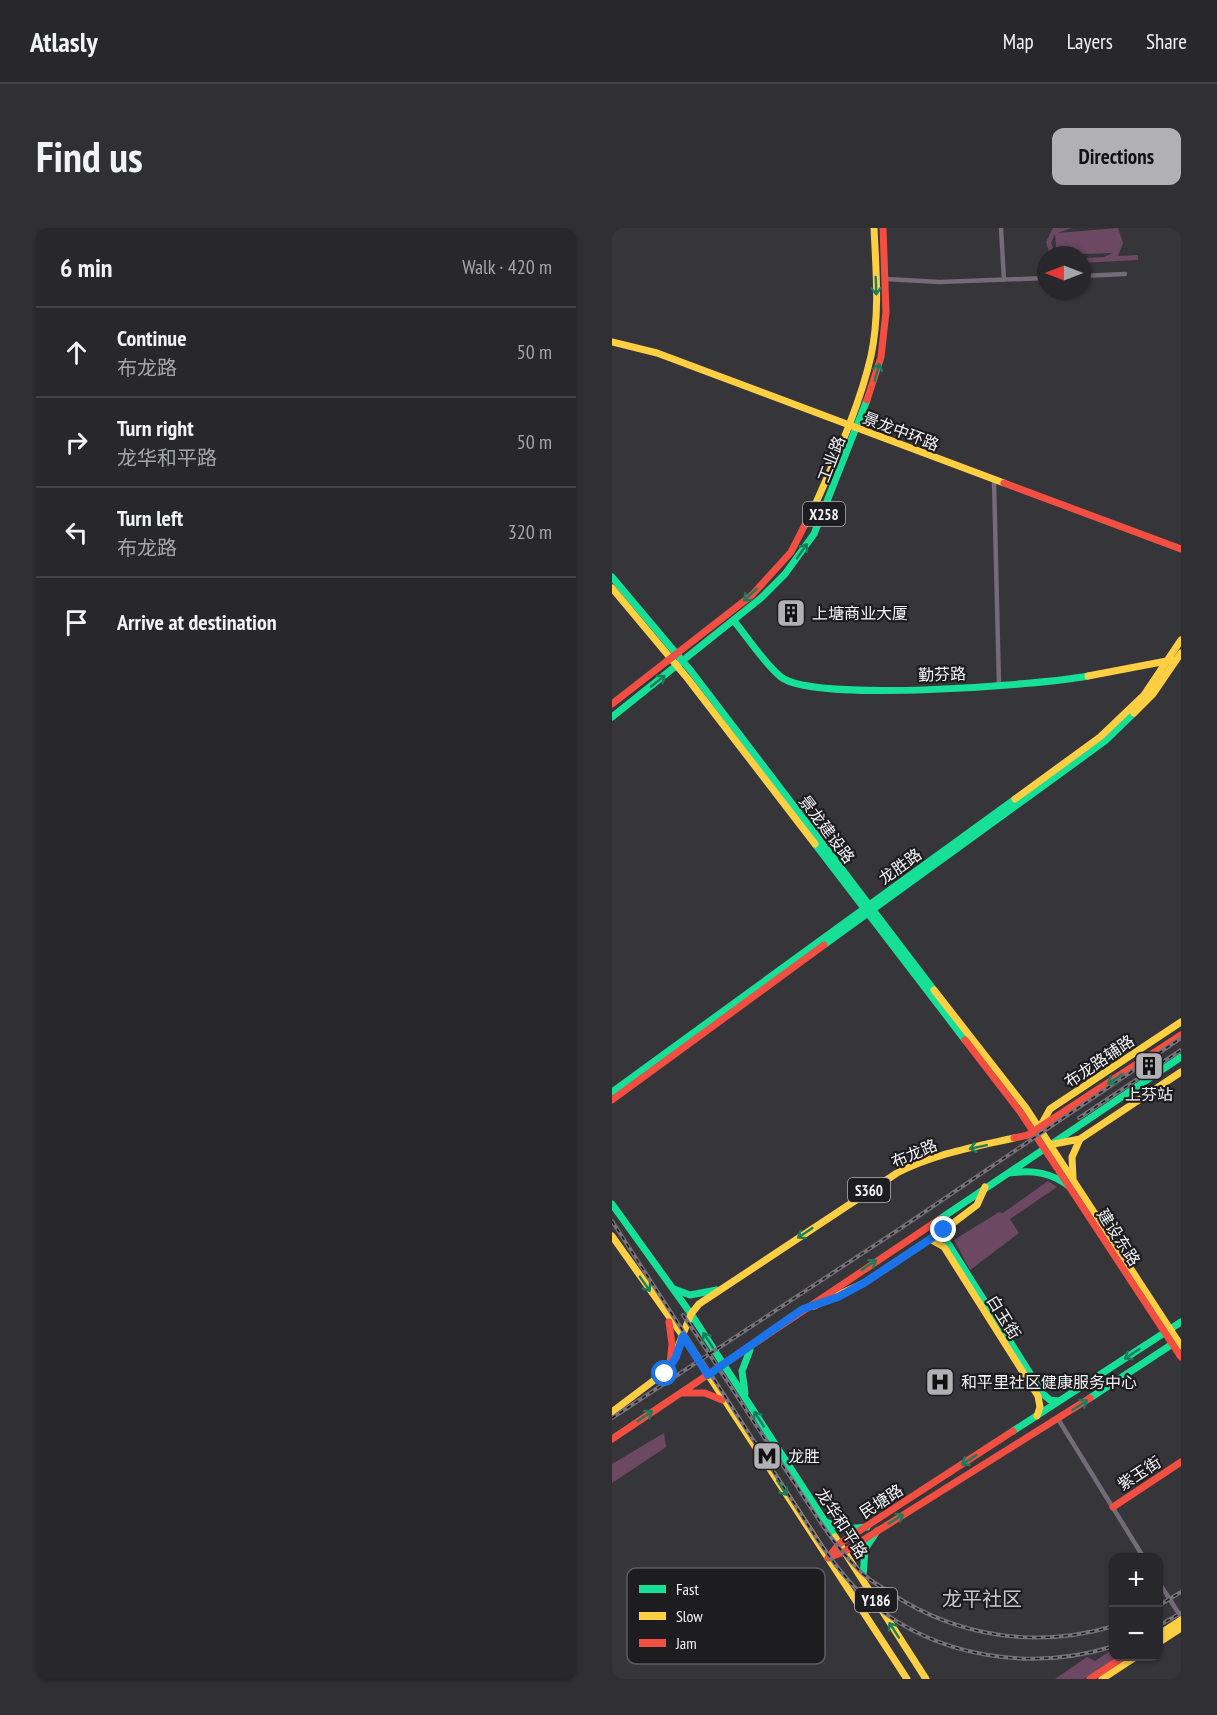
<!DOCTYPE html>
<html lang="en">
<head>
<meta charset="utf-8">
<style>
	:root { --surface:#28282c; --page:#303034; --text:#f1f3f6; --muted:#a5a6a9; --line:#444448; --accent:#b1b0b5 }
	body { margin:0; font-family:"PT Sans Narrow","Noto Sans SC",sans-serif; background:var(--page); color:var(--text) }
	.controls { position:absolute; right:18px; bottom:18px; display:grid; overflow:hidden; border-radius:12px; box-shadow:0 2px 4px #0004 }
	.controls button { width:54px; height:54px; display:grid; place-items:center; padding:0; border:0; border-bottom:2px solid var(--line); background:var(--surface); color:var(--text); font:30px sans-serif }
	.compass { position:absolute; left:425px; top:18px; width:54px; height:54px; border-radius:50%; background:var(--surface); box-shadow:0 2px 4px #0004; rotate:270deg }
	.stop { position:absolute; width:18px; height:18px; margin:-14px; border:4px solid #1a73e8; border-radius:50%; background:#fff }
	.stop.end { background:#1a73e8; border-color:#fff; box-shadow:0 2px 6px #0008 }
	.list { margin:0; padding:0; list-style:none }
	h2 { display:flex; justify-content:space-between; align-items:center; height:78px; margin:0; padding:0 24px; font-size:26px }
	h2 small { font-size:20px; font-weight:400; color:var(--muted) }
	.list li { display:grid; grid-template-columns:39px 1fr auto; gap:18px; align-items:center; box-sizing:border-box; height:90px; padding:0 24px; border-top:2px solid var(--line) }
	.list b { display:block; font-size:22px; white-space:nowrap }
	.list p { margin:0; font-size:20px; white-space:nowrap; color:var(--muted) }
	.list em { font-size:20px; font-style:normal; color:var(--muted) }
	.icon { flex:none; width:33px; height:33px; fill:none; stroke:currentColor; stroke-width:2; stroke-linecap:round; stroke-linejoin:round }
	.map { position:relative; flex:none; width:569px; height:1451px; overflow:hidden; border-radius:12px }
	header { display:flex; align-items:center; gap:36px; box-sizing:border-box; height:84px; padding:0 30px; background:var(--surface); border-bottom:2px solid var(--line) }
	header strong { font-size:28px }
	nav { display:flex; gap:33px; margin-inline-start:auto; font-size:21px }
	.intro { display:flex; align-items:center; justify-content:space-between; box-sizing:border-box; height:144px; padding:0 36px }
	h1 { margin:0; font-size:42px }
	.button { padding:15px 27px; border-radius:12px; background:var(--accent); color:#111; font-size:21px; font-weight:700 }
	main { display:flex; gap:36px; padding:0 36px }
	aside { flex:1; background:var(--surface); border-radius:12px; box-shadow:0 2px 4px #0004 }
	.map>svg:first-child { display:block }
	.green { fill:#6c4863 }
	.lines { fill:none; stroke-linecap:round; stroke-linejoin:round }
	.street { stroke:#736b78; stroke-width:4.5 }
	.fast { stroke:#16e098; stroke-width:7 }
	.slow { stroke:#ffcf43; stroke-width:7 }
	.jam { stroke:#f24e42; stroke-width:7 }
	.rail-casing { stroke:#77727b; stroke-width:4 }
	.rail { stroke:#1d1c1f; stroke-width:1.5; stroke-dasharray:4.5; stroke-linecap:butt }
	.oneway { stroke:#1a7e5c }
	.route { stroke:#1a73e8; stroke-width:8 }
	.labels { text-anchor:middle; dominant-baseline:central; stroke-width:4.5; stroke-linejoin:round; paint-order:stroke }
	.shield { fill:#1d1c1f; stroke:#b3b2b6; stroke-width:1.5 }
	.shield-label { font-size:15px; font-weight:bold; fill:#f3f3f7 }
	.street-label { font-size:16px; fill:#f3f3f7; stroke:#1d1c1f }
	.poi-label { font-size:16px; fill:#f3f3f7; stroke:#1d1c1f; text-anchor:start }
	.quarter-label { font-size:20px; fill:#c7c6ce; stroke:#1d1c1f }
	.key { fill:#1d1c1f; stroke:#5d5c60; stroke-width:1.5 }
	.key-label { font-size:16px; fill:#f3f3f7 }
</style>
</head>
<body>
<header>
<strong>Atlasly</strong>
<nav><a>Map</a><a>Layers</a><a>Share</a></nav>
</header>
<div class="intro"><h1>Find us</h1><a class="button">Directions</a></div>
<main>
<aside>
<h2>6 min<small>Walk · 420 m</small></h2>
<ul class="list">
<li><svg class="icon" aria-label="ahead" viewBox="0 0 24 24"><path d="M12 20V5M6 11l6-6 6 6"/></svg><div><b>Continue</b><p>布龙路</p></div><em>50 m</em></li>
<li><svg class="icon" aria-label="right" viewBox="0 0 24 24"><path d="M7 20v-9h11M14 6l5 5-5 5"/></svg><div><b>Turn right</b><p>龙华和平路</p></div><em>50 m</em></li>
<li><svg class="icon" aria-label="left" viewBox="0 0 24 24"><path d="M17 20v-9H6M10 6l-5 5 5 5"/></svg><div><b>Turn left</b><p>布龙路</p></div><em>320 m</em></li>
<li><svg class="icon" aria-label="arrive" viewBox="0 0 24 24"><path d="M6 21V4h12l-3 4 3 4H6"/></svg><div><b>Arrive at destination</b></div></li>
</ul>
</aside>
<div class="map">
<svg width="569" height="1451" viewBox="0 0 569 1451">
	<rect width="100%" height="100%" fill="#36353a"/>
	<path class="green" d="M441,0H460L445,5L506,0L511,15L506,28L526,27V32L470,35V30L492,29L501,25L445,27L443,6L439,15L444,27H438L434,14Z
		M436,953L445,959L398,991L407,1005L358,1042L342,1012L387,984L391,985Z
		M52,1205L54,1219L0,1255V1236Z
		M501,1421L502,1428L507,1429L472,1451H443L475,1429L483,1433Z"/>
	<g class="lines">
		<path class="street" d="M389,0L392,52
			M470,48L513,46
			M274,51L328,54L434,50
			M382,253L387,457
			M446,1191L532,1330
			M546,1353L569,1389"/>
		<path class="fast" d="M0,349L79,443L322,762
			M122,393C137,411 151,434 169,449C201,475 429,457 476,448
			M0,489L149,370L173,346L202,306L255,172
			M203,616L353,812
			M212,717L493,513L522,485
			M0,864L403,571
			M397,945C421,942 440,944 459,960
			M0,976L79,1086L223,1309
			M328,991L569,829
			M332,1002L334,1012L431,1166L438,1172L447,1173
			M62,1061L78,1067L105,1062
			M133,1165L130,1143L138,1122
			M478,1170L562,1115
			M401,1203L569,1094
			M214,1294L232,1301L255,1299
			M251,1349L253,1321L265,1303"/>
		<path class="slow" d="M0,114L45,125L392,255
			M203,277C224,229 247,180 259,128C268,86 264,42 262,0
			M0,360L76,451L203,616
			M476,448L560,432
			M522,485L541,466L569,425
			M403,571L488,509L532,467L569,412
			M322,762L414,880L569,1118
			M428,899L438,881L569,794
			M442,916L468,911
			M461,950L460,929L468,911L569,844
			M0,1008L71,1108L295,1451
			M318,1011L332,1019L426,1168L428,1179L425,1188
			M202,1078L252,1055L332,1002L365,977L373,959
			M0,1184L57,1141L79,1086L87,1076L285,945C322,926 362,919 402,910
			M223,1309L314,1451
			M546,1407L569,1392
			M546,1415L569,1400
			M490,1451L525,1428"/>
		<path class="jam" d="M255,172L269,129L274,84L271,0
			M392,255L569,321
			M0,476L140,367L179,324L203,277
			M353,812L409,885L569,1129
			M0,872L212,717
			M402,910L416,907L569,807
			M57,1094L60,1116L58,1135
			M70,1165H93L110,1172
			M0,1211L328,991
			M501,1279L569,1234
			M218,1329L232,1324L478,1170
			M216,1330L227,1316L401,1203
			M478,1451L513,1428"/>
		<g class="rail-casing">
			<path id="rail" d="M467,890L569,822
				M0,993L205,1311C221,1334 237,1356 258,1374C325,1430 420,1444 502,1418
				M71,1087C109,1142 144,1199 182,1254C203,1286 222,1318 250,1345C258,1353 270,1359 280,1366C346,1409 425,1421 502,1398
				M0,1190L289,1000L569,810
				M546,1378L569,1364
				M546,1398L569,1385"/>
		</g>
		<use href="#rail" class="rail"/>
	</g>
	<defs><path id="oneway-shaft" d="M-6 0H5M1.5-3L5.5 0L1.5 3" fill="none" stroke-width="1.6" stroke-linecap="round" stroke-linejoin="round" transform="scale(1.5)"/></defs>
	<g class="oneway">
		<use href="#oneway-shaft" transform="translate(264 58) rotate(88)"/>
		<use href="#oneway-shaft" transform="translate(265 144) rotate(-75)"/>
		<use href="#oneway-shaft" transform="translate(190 323) rotate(-55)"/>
		<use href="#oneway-shaft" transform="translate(138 367) rotate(137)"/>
		<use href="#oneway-shaft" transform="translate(46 453) rotate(-38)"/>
		<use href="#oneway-shaft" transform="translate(503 851) rotate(146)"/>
		<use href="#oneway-shaft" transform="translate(366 919) rotate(168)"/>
		<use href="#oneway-shaft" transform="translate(193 1005) rotate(146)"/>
		<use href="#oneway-shaft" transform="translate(257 1037) rotate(-34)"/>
		<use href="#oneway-shaft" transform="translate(33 1056) rotate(55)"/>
		<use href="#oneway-shaft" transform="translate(96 1112) rotate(-123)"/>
		<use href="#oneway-shaft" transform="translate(520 1126) rotate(147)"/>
		<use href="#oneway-shaft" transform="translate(468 1177) rotate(-33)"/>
		<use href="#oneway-shaft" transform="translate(33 1188) rotate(-35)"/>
		<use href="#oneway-shaft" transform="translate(147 1191) rotate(-123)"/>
		<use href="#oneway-shaft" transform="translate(357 1232) rotate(147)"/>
		<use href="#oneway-shaft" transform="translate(170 1260) rotate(57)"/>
		<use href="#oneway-shaft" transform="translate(284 1291) rotate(-32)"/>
		<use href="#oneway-shaft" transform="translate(282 1402) rotate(-123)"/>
	</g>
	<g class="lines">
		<path class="route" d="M53,1146L64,1129L71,1108L96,1147L191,1081L226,1069L252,1055L332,1002"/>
	</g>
	<defs>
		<g id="building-square" transform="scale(1.5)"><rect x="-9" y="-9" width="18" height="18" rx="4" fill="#b1b0b5" stroke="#1d1c1f"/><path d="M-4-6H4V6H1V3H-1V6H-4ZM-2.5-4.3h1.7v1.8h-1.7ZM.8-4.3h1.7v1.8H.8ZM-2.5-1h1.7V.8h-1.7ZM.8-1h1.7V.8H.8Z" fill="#111"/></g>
		<g id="hospital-square" transform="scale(1.5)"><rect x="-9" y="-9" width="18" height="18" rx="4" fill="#b1b0b5" stroke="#1d1c1f"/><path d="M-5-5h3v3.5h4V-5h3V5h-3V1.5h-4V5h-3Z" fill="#111"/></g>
		<g id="metro-square" transform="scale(1.5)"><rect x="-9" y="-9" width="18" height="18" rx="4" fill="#b1b0b5" stroke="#1d1c1f"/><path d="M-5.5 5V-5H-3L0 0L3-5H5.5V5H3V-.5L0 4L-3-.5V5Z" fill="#111"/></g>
	</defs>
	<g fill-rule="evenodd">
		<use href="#building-square" x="179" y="385"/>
		<use href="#building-square" x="537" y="838"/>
		<use href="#hospital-square" x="328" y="1154"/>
		<use href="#metro-square" x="155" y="1228"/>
	</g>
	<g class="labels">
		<g class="shield">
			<rect x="191" y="274" width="42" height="24" rx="4.5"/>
			<rect x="236" y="950" width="42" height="24" rx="4.5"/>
			<rect x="243" y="1360" width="42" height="24" rx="4.5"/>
		</g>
		<g class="shield-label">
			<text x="212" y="286">X258</text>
			<text x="257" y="962">S360</text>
			<text x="264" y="1372">Y186</text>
		</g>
		<g class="street-label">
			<text transform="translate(289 203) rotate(21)">景龙中环路</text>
			<text transform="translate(219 231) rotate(-69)">工业路</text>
			<text transform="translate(330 446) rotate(-2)">勤芬路</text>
			<text transform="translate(215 601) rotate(53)">景龙建设路</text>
			<text transform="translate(288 638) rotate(-36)">龙胜路</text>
			<text transform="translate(487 833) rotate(-34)">布龙路辅路</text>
			<text transform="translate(302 925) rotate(-23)">布龙路</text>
			<text transform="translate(507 1009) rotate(57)">建设东路</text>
			<text transform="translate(392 1089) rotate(58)">白玉街</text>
			<text transform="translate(527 1245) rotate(-33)">紫玉街</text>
			<text transform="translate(269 1273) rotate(-33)">民塘路</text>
			<text transform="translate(230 1295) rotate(57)">龙华和平路</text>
		</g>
		<g class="poi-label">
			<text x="200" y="385">上塘商业大厦</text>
			<text x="537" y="866" text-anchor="middle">上芬站</text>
			<text x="349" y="1154">和平里社区健康服务中心</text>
			<text x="176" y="1228">龙胜</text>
		</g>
		<g class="quarter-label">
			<text x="370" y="1371">龙平社区</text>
		</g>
	</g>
	<rect x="15" y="1340" width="198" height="96" rx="9" class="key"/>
	<rect x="27" y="1357" width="27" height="8" fill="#16e098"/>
	<rect x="27" y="1384" width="27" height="8" fill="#ffcf43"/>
	<rect x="27" y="1411" width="27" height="8" fill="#f24e42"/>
	<g class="key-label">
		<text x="64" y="1367">Fast</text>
		<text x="64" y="1394">Slow</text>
		<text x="64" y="1421">Jam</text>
	</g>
</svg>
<div class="controls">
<button>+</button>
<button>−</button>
</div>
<svg class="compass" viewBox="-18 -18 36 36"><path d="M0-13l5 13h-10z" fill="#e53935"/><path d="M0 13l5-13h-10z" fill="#a5a6a9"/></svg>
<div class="stop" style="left:53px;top:1146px"></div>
<div class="stop end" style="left:332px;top:1002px"></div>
</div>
</main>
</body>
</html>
